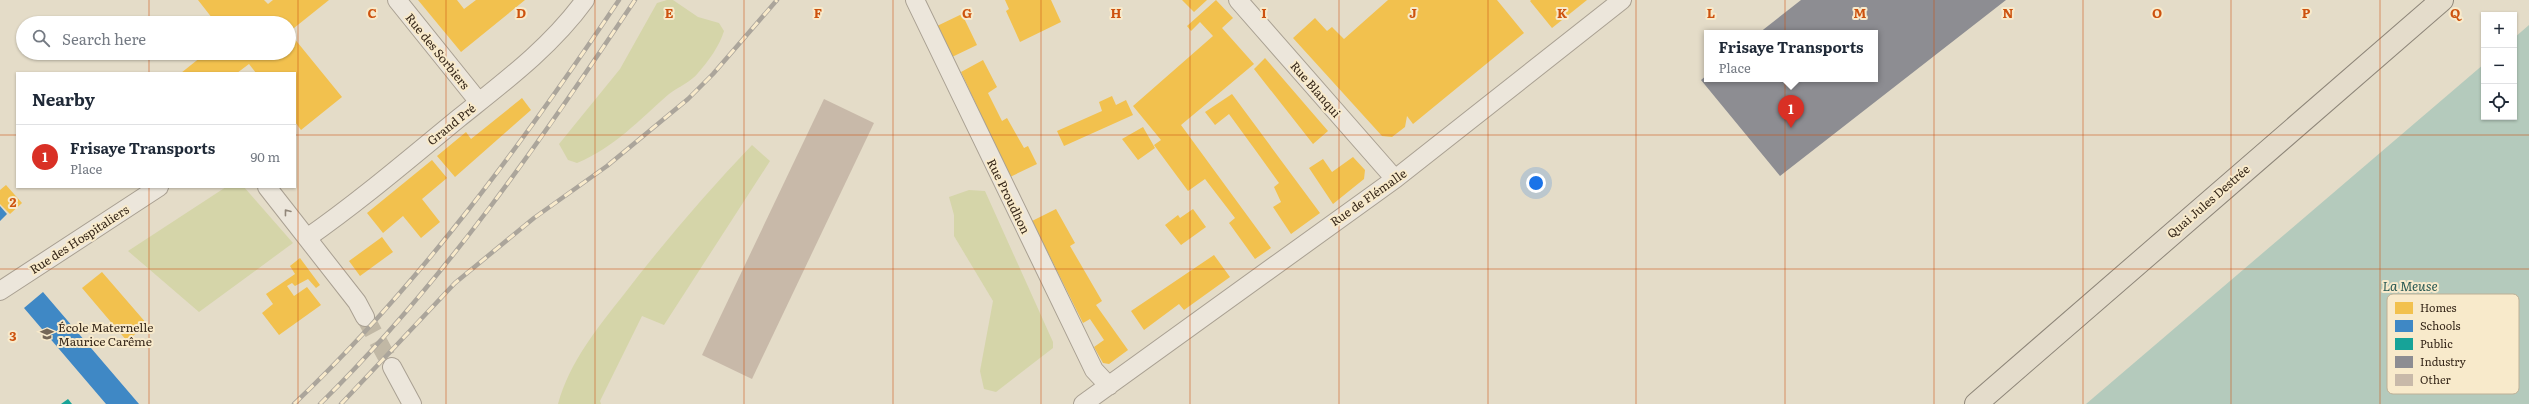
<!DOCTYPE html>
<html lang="en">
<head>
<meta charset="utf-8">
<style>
	:root { --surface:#fff; --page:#f6f6f7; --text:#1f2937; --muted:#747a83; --line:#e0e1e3; --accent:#d93025 }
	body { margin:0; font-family:Literata,serif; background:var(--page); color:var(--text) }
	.controls { position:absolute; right:12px; top:12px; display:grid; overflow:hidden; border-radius:0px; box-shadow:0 1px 3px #0004 }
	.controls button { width:36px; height:36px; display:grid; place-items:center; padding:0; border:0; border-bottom:1px solid var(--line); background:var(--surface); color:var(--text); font:20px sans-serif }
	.you { position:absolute; left:1536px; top:183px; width:14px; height:14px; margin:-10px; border:3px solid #fff; border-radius:50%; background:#1a73e8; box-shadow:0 0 0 6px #1a73e833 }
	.badge { display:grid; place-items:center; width:26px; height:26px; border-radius:50%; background:var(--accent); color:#fff; font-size:13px; font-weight:700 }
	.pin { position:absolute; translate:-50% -33px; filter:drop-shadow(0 1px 2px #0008) }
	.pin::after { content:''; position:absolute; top:21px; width:14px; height:12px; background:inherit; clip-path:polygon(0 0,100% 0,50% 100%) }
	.popup { position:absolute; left:1704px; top:30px; width:174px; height:52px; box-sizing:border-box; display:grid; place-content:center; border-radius:0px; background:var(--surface); filter:drop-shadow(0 1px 3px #0005); font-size:13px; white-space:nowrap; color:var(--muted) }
	.popup b { font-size:15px; color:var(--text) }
	.popup::after { content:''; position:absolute; left:50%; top:100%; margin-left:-8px; border:8px solid transparent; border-top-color:var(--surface) }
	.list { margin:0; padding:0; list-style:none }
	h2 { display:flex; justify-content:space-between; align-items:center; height:52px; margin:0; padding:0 16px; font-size:17px }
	h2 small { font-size:13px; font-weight:400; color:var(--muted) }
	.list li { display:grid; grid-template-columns:26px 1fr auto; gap:12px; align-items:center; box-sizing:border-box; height:64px; padding:0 16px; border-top:1px solid var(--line) }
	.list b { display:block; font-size:15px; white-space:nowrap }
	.list p { margin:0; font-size:13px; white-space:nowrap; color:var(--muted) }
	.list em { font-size:13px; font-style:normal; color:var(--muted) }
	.icon { flex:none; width:22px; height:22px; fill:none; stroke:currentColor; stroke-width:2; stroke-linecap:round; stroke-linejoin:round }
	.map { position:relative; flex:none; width:2529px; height:404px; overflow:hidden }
	.search { position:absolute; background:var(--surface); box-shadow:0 1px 3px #0004; left:16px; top:16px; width:280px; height:44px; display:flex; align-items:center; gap:10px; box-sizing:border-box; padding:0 14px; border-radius:22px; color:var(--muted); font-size:15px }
	.panel { position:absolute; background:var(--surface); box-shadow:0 1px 3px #0004; left:16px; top:72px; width:280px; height:116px; border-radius:0px }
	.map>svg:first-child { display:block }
	.green { fill:#d5d5a9 }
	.water { fill:#b4cabc }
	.homes { fill:#f2c14e }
	.schools { fill:#3f88c5 }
	.public { fill:#17a398 }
	.industry { fill:#8d8d92 }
	.building { fill:#c8b9a9 }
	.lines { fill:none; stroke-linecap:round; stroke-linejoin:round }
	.minor-tunnel { stroke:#c1b8a5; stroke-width:18; stroke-dasharray:18 9; stroke-linecap:butt }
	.minor-casing { stroke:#a9a092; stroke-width:20 }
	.major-casing { stroke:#8e8679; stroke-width:24 }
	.minor { stroke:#ece6db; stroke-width:18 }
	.major { stroke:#e4dccb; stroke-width:22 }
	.rail-casing { stroke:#aba59b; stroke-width:4.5 }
	.rail { stroke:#f8eacb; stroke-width:3; stroke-dasharray:9; stroke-linecap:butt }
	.oneway { stroke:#92877a }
	.grid { fill:none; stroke:#cd520e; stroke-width:1; stroke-opacity:0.55 }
	.labels { text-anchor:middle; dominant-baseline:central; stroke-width:4; stroke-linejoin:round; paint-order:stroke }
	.street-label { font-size:12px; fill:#37281a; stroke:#f8eacb }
	.poi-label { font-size:12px; fill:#37281a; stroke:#f8eacb; text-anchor:start }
	.water-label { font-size:13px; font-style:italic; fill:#285954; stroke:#f8eacb }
	.key { fill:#f8eacb; stroke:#beb096; stroke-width:1 }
	.key-label { font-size:11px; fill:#37281a }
	.grid-label { font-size:13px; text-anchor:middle; font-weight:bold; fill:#cd520e; stroke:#f8eacb; stroke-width:4; stroke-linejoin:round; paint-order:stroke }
</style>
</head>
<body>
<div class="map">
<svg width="2529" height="404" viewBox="0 0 2529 404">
	<rect width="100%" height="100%" fill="#e4dcc8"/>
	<path class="green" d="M667,0H673L698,17L719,23L724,31C720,45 708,62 698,73C691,82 678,87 669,94C638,121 615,147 577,163L568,160L559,144L620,69L657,3Z
		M752,145L770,161L664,325L642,316L600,401L601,404H558C570,361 598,327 625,293C665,241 707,192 752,145Z
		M226,187H244L293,243L199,312L128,251Z
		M969,190L985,191L1053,342V348L996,392L984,389L980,371L993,301L954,236V215L949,197Z"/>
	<path class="water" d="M2529,25V404H2086L2484,64V117H2514V38Z"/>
	<path class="homes" d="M198,0H264L268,4L273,0H329L289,32L342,97L301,130L295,122V73H256L249,64L237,73H181L206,53H289V23H216Z
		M418,0H457L464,9L476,0H525L461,52Z
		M1005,0H1051L1061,22L1020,42L1006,11L1009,9Z
		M1182,0H1207L1194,12Z
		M1216,0L1233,18L1222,28L1254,64L1181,125L1271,248L1255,259L1229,223L1235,218L1205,179L1188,191L1154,145L1161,140L1133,106L1213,36L1200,22L1191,31L1187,26Z
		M1388,0H1497L1524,33L1413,124L1407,116L1405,127L1392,137L1382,136L1293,38L1315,18L1327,31L1332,27L1344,39Z
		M1531,0H1587L1552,28L1530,1Z
		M962,14L977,45L952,57L937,26Z
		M1265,58L1328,131L1313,144L1254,69Z
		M983,60L997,87L988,93L1002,121L1007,118L1024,148L1028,146L1037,164L1010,177L961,72Z
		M1232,94L1320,213L1291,234L1273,207L1281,202L1274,187L1279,183L1256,151L1229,114L1215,125L1205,112Z
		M1112,96L1116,105L1126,100L1133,115L1064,146L1057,131L1102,111L1099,102Z
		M522,98L531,110L455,177L437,156L466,132L471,139Z
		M1143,127L1155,148L1138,160L1122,139Z
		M1353,157L1365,170L1364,179L1333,204L1309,168L1323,159L1332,172Z
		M432,160L447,178L422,199L440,222L421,238L403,216L383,233L367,213Z
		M6,185L22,203L10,214L0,204V190Z
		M1056,209L1075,243L1070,246L1102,301L1096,305L1128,350L1109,364L1103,363L1094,347L1104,340L1090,319L1083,323L1032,221Z
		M1193,209L1206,227L1181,245L1165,225L1178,215L1180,218Z
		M382,237L393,252L360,276L349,261Z
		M1214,255L1230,277L1184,310L1179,304L1144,330L1131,311Z
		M300,258L320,285L316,288L308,279L295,286L292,283L287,286L294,296L307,287L321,305L279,335L262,313L273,304L266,294L295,274L290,266Z
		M102,272L147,324L127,341L82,288Z"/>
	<path class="schools" d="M0,206L7,214L0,221Z
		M43,292L139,404H106L24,308Z"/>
	<path class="public" d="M68,399L72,404H61Z"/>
	<path class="industry" d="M1801,0H2006L1780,176L1701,80L1707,75V79H1875V33H1759Z"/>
	<path class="building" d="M824,99L874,123L752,379L702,355Z"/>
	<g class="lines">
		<path class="minor-tunnel" d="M365,317L392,367"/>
		<g class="minor-casing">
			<path id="minor" d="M397,0L479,102
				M915,0L1094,370L1109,386
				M1238,0L1395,179
				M267,187L357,302L365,317
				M307,238C360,201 409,159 459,118C504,82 551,47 585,0
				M0,291L159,187
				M392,367L412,404
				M1083,404L1395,179L1622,0"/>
		</g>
		<g class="major-casing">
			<path id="major" d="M1976,404L2442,0"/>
		</g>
		<use href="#minor" class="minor"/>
		<use href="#major" class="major"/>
		<g class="rail-casing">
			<path id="rail" d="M294,404C420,284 522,144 619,0
				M320,404C442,284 540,142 635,0
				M341,404L455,283L534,218L607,166L688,99L713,74L777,0"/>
		</g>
		<use href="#rail" class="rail"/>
	</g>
	<defs><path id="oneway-chevron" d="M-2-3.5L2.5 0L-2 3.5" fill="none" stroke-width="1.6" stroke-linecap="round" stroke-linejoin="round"/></defs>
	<use class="oneway" href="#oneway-chevron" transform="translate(287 212) rotate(-128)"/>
	<path class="grid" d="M149,0V23M298,0V404M446,0V404M595,0V404M744,0V404M893,0V404M1041,0V404M1190,0V404M1339,0V404M1488,0V404M1636,0V404M1785,0V404M1934,0V404M2083,0V404M2231,0V404M2380,0V404M149,53V73M0,135H17M295,135H2529M149,187V404M0,269H2529"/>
	<defs>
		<g id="school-bare" transform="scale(1.08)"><path d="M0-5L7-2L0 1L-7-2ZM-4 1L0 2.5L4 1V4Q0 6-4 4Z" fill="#746757" stroke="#f8eacb" stroke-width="2.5" paint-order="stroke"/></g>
	</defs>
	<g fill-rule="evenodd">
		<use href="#school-bare" x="47" y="334"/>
	</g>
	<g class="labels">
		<g class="street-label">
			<text transform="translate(438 51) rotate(51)">Rue des Sorbiers</text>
			<text transform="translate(1316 89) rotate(49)">Rue Blanqui</text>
			<text transform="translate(451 124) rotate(-39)">Grand Pré</text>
			<text transform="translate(1009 196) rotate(64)">Rue Proudhon</text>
			<text transform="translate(1368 197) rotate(-35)">Rue de Flémalle</text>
			<text transform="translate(2208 201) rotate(-41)">Quai Jules Destrée</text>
			<text transform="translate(79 239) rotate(-33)">Rue des Hospitaliers</text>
		</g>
		<g class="poi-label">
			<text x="58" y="327">École Maternelle<tspan x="58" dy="14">Maurice Carême</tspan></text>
		</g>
		<g class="water-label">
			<text x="2410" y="285">La Meuse</text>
		</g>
	</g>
	<rect x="2387" y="294" width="132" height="100" rx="6" class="key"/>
	<rect x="2395" y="302" width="18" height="12" fill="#f2c14e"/>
	<rect x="2395" y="320" width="18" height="12" fill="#3f88c5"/>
	<rect x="2395" y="338" width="18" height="12" fill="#17a398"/>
	<rect x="2395" y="356" width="18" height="12" fill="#8d8d92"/>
	<rect x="2395" y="374" width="18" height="12" fill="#c8b9a9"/>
	<g class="key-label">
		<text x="2420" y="312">Homes</text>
		<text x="2420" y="330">Schools</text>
		<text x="2420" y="348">Public</text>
		<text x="2420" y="366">Industry</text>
		<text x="2420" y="384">Other</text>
	</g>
	<g class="grid-label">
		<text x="372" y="18">C</text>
		<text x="521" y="18">D</text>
		<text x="669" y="18">E</text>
		<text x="818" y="18">F</text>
		<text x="967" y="18">G</text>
		<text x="1116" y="18">H</text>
		<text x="1264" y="18">I</text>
		<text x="1413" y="18">J</text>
		<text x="1562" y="18">K</text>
		<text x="1711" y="18">L</text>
		<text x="1860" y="18">M</text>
		<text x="2008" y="18">N</text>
		<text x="2157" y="18">O</text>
		<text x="2306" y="18">P</text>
		<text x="2455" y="18">Q</text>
		<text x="13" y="207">2</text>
		<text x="13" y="341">3</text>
	</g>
</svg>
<div class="controls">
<button>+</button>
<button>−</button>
<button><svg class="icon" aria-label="locate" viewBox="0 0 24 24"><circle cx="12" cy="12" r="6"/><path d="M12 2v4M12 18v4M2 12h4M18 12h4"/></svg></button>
</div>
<div class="you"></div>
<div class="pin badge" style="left:1791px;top:128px">1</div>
<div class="popup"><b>Frisaye Transports</b>Place</div>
<div class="search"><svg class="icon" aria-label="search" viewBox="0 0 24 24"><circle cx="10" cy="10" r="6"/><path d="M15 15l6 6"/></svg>Search here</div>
<section class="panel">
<h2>Nearby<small></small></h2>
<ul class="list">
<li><span class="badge">1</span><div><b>Frisaye Transports</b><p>Place</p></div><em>90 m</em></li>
</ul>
</section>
</div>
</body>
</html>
